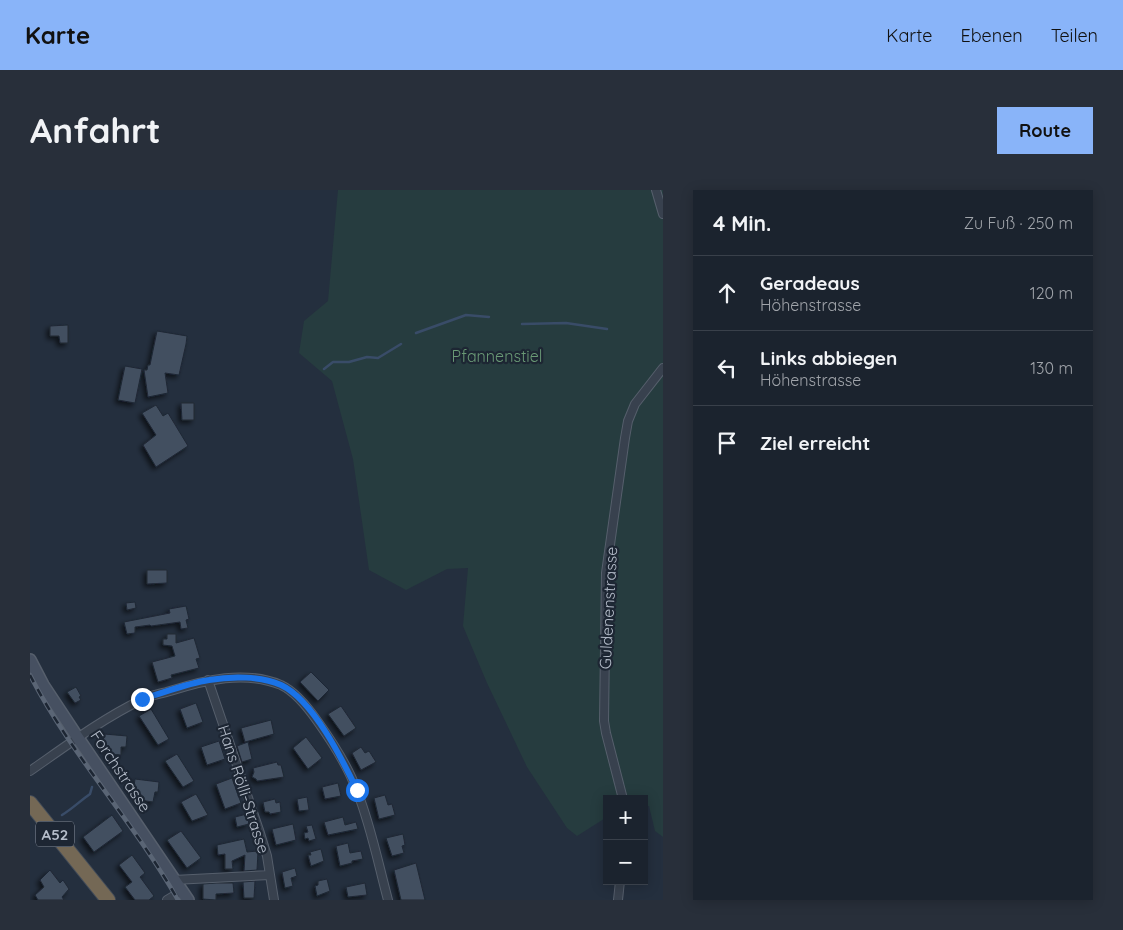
<!DOCTYPE html>
<html lang="de">
<head>
<meta charset="utf-8">
<style>
	:root { --surface:#1b232e; --page:#282f3a; --text:#f1f3f6; --muted:#a0a4aa; --line:#39404a; --accent:#89b4f9 }
	body { margin:0; font-family:Quicksand,sans-serif; background:var(--page); color:var(--text) }
	.controls { position:absolute; right:15px; bottom:15px; display:grid; overflow:hidden; border-radius:0px; box-shadow:0 2px 12px #0003 }
	.controls button { width:45px; height:45px; display:grid; place-items:center; padding:0; border:0; border-bottom:1px solid var(--line); background:var(--surface); color:var(--text); font:25px sans-serif }
	.stop { position:absolute; width:15px; height:15px; margin:-11px; border:4px solid #1a73e8; border-radius:50%; background:#fff }
	.stop.end { background:#1a73e8; border-color:#fff; box-shadow:0 1px 5px #0008 }
	.list { margin:0; padding:0; list-style:none }
	h2 { display:flex; justify-content:space-between; align-items:center; height:65px; margin:0; padding:0 20px; font-size:21px }
	h2 small { font-size:16px; font-weight:400; color:var(--muted) }
	.list li { display:grid; grid-template-columns:32px 1fr auto; gap:15px; align-items:center; box-sizing:border-box; height:75px; padding:0 20px; border-top:1px solid var(--line) }
	.list b { display:block; font-size:19px; white-space:nowrap }
	.list p { margin:0; font-size:16px; white-space:nowrap; color:var(--muted) }
	.list em { font-size:16px; font-style:normal; color:var(--muted) }
	.icon { flex:none; width:28px; height:28px; fill:none; stroke:currentColor; stroke-width:2; stroke-linecap:round; stroke-linejoin:round }
	.map { position:relative; flex:none; width:633px; height:710px; overflow:hidden; border-radius:0px }
	header { display:flex; align-items:center; gap:30px; box-sizing:border-box; height:70px; padding:0 25px; background:var(--accent); color:#111 }
	header strong { font-size:24px }
	nav { display:flex; gap:28px; margin-inline-start:auto; font-size:18px }
	.intro { display:flex; align-items:center; justify-content:space-between; box-sizing:border-box; height:120px; padding:0 30px }
	h1 { margin:0; font-size:35px }
	.button { padding:12px 22px; border-radius:0px; background:var(--accent); color:#111; font-size:18px; font-weight:700 }
	main { display:flex; gap:30px; padding:0 30px }
	aside { flex:1; background:var(--surface); border-radius:0px; box-shadow:0 2px 12px #0003 }
	.map>svg:first-child { display:block }
	.green { fill:#263c3f }
	.lines { fill:none; stroke-linecap:round; stroke-linejoin:round }
	.stream { stroke:#394c68; stroke-width:2.5 }
	.building { fill:#434f60; stroke:#1f2835; filter:url(#shadow) }
	.street-casing { stroke:#565f6c; stroke-width:10 }
	.secondary-casing { stroke:#565f6c; stroke-width:14 }
	.highway-casing { stroke:#434c59; stroke-width:16 }
	.street { stroke:#38414e; stroke-width:8 }
	.secondary { stroke:#465061; stroke-width:11 }
	.highway { stroke:#746855; stroke-width:14 }
	.rail-casing { stroke:#5a6575; stroke-width:4.5 }
	.rail { stroke:#1d2633; stroke-width:2.5; stroke-dasharray:8; stroke-linecap:butt }
	.route { stroke:#1a73e8; stroke-width:6 }
	.labels { text-anchor:middle; dominant-baseline:central; stroke-width:4.5; stroke-linejoin:round; paint-order:stroke }
	.shield { fill:#1d2633; stroke:#878f9c; stroke-width:1 }
	.shield-label { font-size:15px; font-weight:bold; fill:#b4bcc9 }
	.park-label { font-size:16px; fill:#6a9a76; stroke:#1d2633 }
	.street-label { font-size:16px; fill:#b4bcc9; stroke:#1d2633 }
</style>
</head>
<body>
<header>
<strong>Karte</strong>
<nav><a>Karte</a><a>Ebenen</a><a>Teilen</a></nav>
</header>
<div class="intro"><h1>Anfahrt</h1><a class="button">Route</a></div>
<main>
<div class="map">
<svg width="633" height="710" viewBox="0 0 633 710">
	<defs>
		<filter id="shadow"><feDropShadow dx="-3" dy="3" stdDeviation="2.5" flood-color="#0009"/></filter>
	</defs>
	<rect width="100%" height="100%" fill="#242f3e"/>
	<path class="green" d="M308,0H633V647L625,641L619,616H614V609H577V627L547,646L537,638L497,577L457,493L433,436L438,378L417,379L376,400L339,380L323,269L302,191L269,163L274,131L298,111Z"/>
	<g class="lines">
		<path class="stream" d="M492,134L536,133L577,139
			M386,143L436,125L459,127
			M294,179L303,172H319L337,167L348,168L371,154
			M32,625C42,619 50,611 60,604L62,597"/>
	</g>
	<path class="building" d="M38,135V153H30L29,146H20V136Z
		M127,141L157,146L156,154L149,185L135,183L138,203L118,207L114,180H117L118,175H120Z
		M95,176L112,179L105,213L88,210Z
		M151,213H164V230H152Z
		M126,215L133,226L138,223L158,256L126,277L113,255L126,245L112,223Z
		M117,380H137V393L117,394Z
		M105,412L106,418L97,420L96,413Z
		M156,416L159,429L156,430L158,438L151,439L150,432L121,436L120,435L105,437V443L97,444L94,432L140,423L139,419Z
		M137,444H146V453L164,448L170,468L166,469L169,478L141,485L142,488L128,492L122,472L145,466L142,456L133,455V449H137Z
		M281,482L299,500L288,511L270,492Z
		M46,497L51,506L49,507L51,510L45,513L37,502Z
		M166,513L173,532L157,538L150,519Z
		M311,516L326,538L314,546L298,524Z
		M121,519L139,549L128,555L109,526Z
		M241,530L244,544L215,552L211,538Z
		M74,544L97,546L96,557H91V565L78,564L79,556L73,555Z
		M276,547L292,568L278,579L263,558Z
		M189,551L195,569L177,575L171,557Z
		M218,552L222,569L212,572L207,556Z
		M331,557L335,563L339,561L346,572L331,580L322,563Z
		M147,564L164,591L153,597L135,571Z
		M247,572L248,575H251L254,587L227,591L226,589L222,587L224,582L223,578Z
		M202,588L211,613L195,619L186,594Z
		M105,589L129,592L128,602H125L123,612L110,610L111,604L103,603Z
		M308,593L311,606L295,609L292,597Z
		M166,604L178,625L162,631L151,612Z
		M355,605L358,615L362,614L365,625L349,629L344,608Z
		M277,607L279,620L269,621L267,609Z
		M245,609L246,613L250,612L251,622L240,624L239,622H235L233,612Z
		M217,624L219,634L207,637L205,627Z
		M82,625L93,641L64,662L53,647Z
		M313,627L315,635L326,632L328,639L298,645L294,632Z
		M263,634L266,650L246,655L242,639Z
		M282,635L286,649L279,651L278,648L275,649L274,643L278,642L276,636Z
		M151,641L171,668L157,678L137,650Z
		M373,644L375,655L372,656L374,663L362,666L356,648Z
		M214,649L217,662L228,661L227,680L214,681L215,665L202,671L203,679H195V664L188,665L187,655Z
		M318,653L320,663L331,661L333,669L322,671V673L310,676L306,656Z
		M291,659L294,671L281,676L278,665H281L280,662Z
		M102,665L115,683L110,687L124,706L119,710H105L95,697L102,692L89,675Z
		M386,673L395,710H371L364,680Z
		M265,678L267,686L261,688L263,696L255,698L252,682Z
		M20,680L30,693L33,690L39,699L32,707L34,710H8L5,705L14,697L10,690Z
		M297,689L300,701L287,706L285,696L288,695V691Z
		M225,691L224,708H214L213,692Z
		M186,693H203L204,703L186,704V710L173,709V694Z
		M335,693L337,705L318,707L316,697Z"/>
	<g class="lines">
		<g class="street-casing">
			<path id="street" d="M626,0L633,24
				M178,490L229,640L237,666L244,710
				M0,581C36,556 72,529 111,510C120,505 131,504 140,501C175,490 215,480 251,495C266,502 279,519 288,532C303,553 318,576 327,601C341,636 348,673 358,710
				M593,609L576,543L574,531L576,383L595,248L598,231L605,214L633,178
				M144,690L240,685
				M137,710L152,701
				M588,710L590,691"/>
		</g>
		<g class="secondary-casing">
			<path id="secondary" d="M0,470L13,495L48,548L158,710"/>
		</g>
		<g class="highway-casing">
			<path id="highway" d="M0,613L78,710"/>
		</g>
		<use href="#street" class="street"/>
		<use href="#secondary" class="secondary"/>
		<use href="#highway" class="highway"/>
		<g class="rail-casing">
			<path id="rail" d="M0,485C41,565 104,632 148,710"/>
		</g>
		<use href="#rail" class="rail"/>
	</g>
	<g class="lines">
		<path class="route" d="M112,509C133,503 158,493 179,490C202,486 230,486 251,495C283,510 312,569 327,600"/>
	</g>
	<g class="labels">
		<rect class="shield" x="6" y="631.5" width="38" height="25" rx="4"/>
		<g class="shield-label">
			<text x="25" y="644">A52</text>
		</g>
		<g class="park-label">
			<text x="467" y="166">Pfannenstiel</text>
		</g>
		<g class="street-label">
			<text transform="translate(578 418) rotate(-87)">Guldenenstrasse</text>
			<text transform="translate(91 581) rotate(56)">Forchstrasse</text>
			<text transform="translate(214 599) rotate(72)">Hans Rölli-Strasse</text>
		</g>
	</g>
</svg>
<div class="controls">
<button>+</button>
<button>−</button>
</div>
<div class="stop" style="left:327px;top:600px"></div>
<div class="stop end" style="left:112px;top:509px"></div>
</div>
<aside>
<h2>4 Min.<small>Zu Fuß · 250 m</small></h2>
<ul class="list">
<li><svg class="icon" aria-label="ahead" viewBox="0 0 24 24"><path d="M12 20V5M6 11l6-6 6 6"/></svg><div><b>Geradeaus</b><p>Höhenstrasse</p></div><em>120 m</em></li>
<li><svg class="icon" aria-label="left" viewBox="0 0 24 24"><path d="M17 20v-9H6M10 6l-5 5 5 5"/></svg><div><b>Links abbiegen</b><p>Höhenstrasse</p></div><em>130 m</em></li>
<li><svg class="icon" aria-label="arrive" viewBox="0 0 24 24"><path d="M6 21V4h12l-3 4 3 4H6"/></svg><div><b>Ziel erreicht</b></div></li>
</ul>
</aside>
</main>
</body>
</html>
